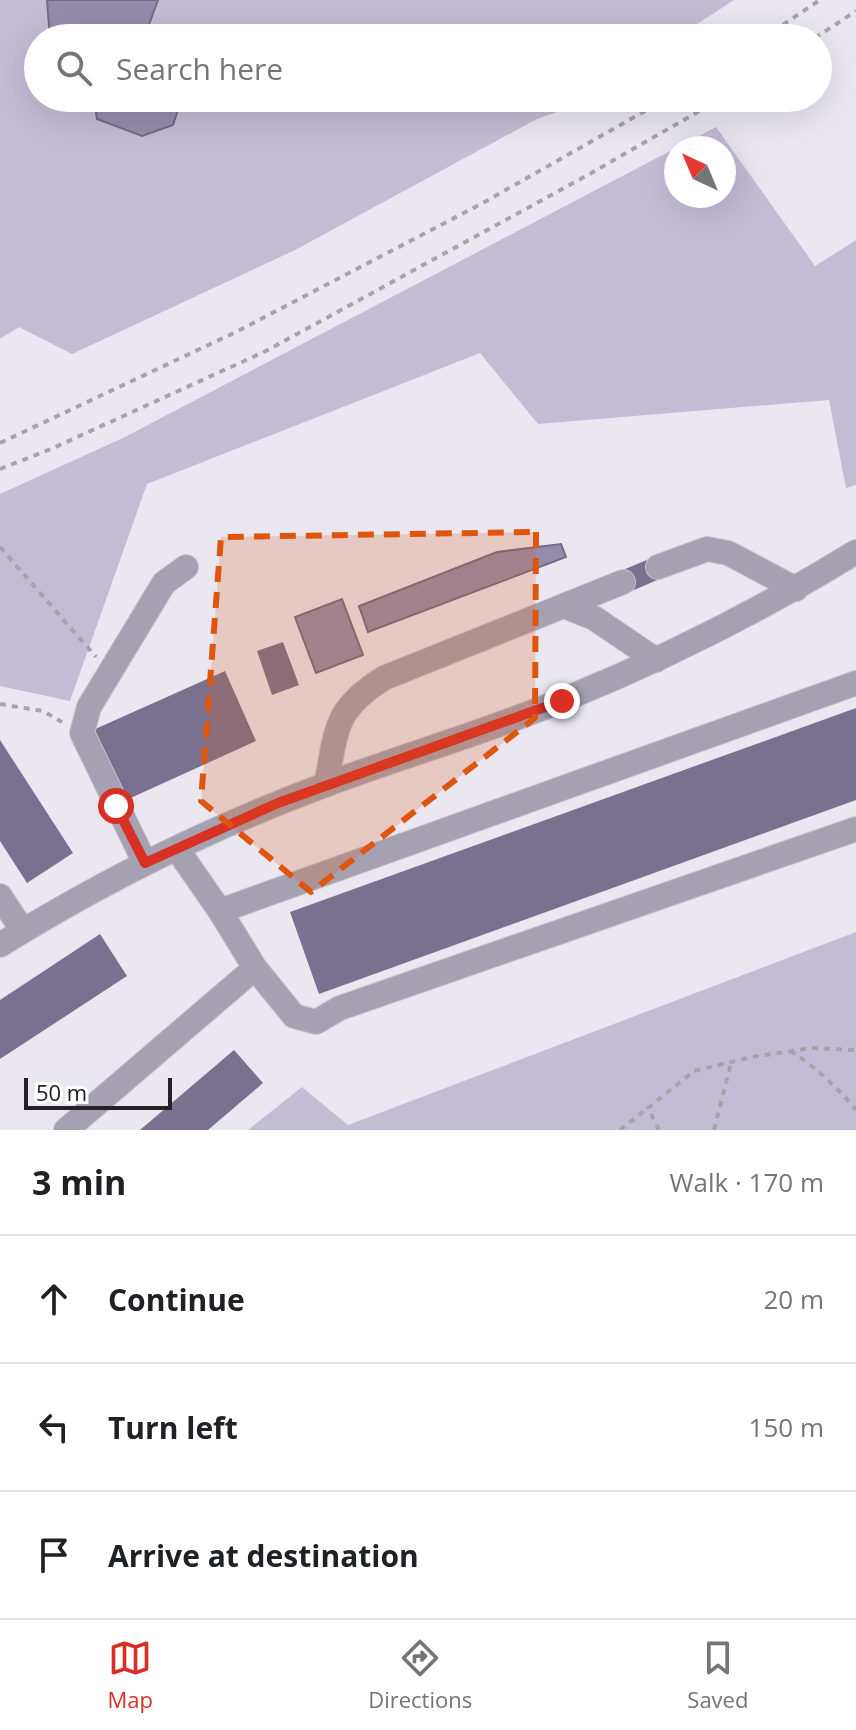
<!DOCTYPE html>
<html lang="en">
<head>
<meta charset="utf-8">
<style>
	:root { --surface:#fff; --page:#f2f2f2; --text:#202124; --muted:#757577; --line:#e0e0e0; --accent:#d93025 }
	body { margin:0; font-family:"Open Sans",sans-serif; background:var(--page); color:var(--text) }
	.compass { position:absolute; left:664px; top:136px; width:72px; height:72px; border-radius:50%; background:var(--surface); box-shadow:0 8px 32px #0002; rotate:316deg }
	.scale { position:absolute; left:24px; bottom:20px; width:148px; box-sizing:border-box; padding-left:8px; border:4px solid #212024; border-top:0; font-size:22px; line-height:28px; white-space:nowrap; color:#212024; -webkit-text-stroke:6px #fff; paint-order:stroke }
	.stop { position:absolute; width:24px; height:24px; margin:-18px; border:6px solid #d93025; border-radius:50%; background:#fff }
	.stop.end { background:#d93025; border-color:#fff; box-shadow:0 2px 8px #0008 }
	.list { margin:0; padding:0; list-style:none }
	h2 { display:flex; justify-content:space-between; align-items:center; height:104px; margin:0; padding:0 32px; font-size:34px }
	h2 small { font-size:26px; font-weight:400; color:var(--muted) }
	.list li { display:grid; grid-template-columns:52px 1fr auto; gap:24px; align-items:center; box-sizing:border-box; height:128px; padding:0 32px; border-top:2px solid var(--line) }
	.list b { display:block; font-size:30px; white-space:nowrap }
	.list em { font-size:26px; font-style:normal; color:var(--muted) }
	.icon { flex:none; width:44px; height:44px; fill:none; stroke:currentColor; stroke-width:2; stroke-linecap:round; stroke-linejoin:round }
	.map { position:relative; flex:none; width:856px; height:1130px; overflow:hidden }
	.search { position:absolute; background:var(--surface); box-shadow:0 8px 32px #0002; left:24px; right:24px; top:24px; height:88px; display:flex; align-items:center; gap:20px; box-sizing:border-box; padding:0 28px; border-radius:44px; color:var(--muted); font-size:30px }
	.sheet { height:488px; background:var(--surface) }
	nav { display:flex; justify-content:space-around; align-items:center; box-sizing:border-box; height:112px; border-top:2px solid var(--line); background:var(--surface); font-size:22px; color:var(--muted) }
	nav a { display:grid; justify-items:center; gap:4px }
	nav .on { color:var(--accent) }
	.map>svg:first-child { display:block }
	.green { fill:#c3bcd5; fill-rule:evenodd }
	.water { fill:#958cad; stroke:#726c84; stroke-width:2 }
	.building { fill:#7a7191 }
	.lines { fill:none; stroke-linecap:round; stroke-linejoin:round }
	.minor-casing { stroke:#c6c3cc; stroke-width:26 }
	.path { stroke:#a5a3ab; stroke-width:4; stroke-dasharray:6 6; stroke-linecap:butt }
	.minor { stroke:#a5a1b0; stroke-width:24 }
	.route { stroke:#d93025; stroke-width:10 }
	.marked { fill:#de560d; fill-opacity:0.2; stroke:#de560d; stroke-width:6; stroke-dasharray:16 10; stroke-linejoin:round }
</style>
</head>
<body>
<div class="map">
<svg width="856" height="1130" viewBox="0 0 856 1130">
	<rect width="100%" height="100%" fill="#eae7f1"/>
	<path class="green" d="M0,0H47L50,38H38V98H86L95,105L181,104L182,98H597L537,119L295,250L72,354L19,327L0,339Z
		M158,0H734L691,28L689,38H144Z
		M716,127L815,266L856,240V485L846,488L829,400L538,424L480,353L147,484L70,701L0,686V494L125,437ZM676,148H724V196H676Z
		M856,932V1130H248L302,1087L348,1125Z"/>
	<path class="water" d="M47,0H158L144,38H50Z
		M86,98H182L173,125L142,136L97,119L95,105Z
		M561,544L566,557L368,632L359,606L497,552Z
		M342,599L363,655L316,673L295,617Z"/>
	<path class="building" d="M654,557L662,578L627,593L618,572Z
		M283,642L299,685L272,695L257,651Z
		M225,671L256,741L124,801L93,730Z
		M856,708V800L319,994L290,912Z
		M0,740L73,853L27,883L0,841Z
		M100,934L127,976L0,1059V1000Z
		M234,1050L263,1083L208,1130H140Z"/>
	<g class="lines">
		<g class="minor-casing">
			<path id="minor" d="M658,567L707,549L728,553L796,589
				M564,606L594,618L656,660
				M326,785C337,730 333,710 384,678L623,582
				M145,863L82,733L89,707L164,583L186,567
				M0,896L23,931
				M220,911L856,683
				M0,945C103,881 212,827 325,785C405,755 487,732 565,699C666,658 763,609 856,552
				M255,968L294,1016L316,1022L340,1008L856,829
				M66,1130L255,968L220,911L177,849"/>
		</g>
		<path class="path" d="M763,38L820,0
			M815,38L856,11
			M0,443L236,332L481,204L668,98
			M0,469L51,449L266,351L586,176L722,98
			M0,547L96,657
			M0,704L43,711L62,722
			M790,1051C815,1066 837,1087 856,1110
			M620,1130L648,1108
			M659,1130L648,1108L694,1071L752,1057L811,1048L856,1050
			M714,1130L731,1063"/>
		<use href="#minor" class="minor"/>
	</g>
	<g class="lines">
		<path class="route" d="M116,806L145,863L278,803L562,701"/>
	</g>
	<path class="marked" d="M536,532L535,718L311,892L201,801L221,537Z"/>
</svg>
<svg class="compass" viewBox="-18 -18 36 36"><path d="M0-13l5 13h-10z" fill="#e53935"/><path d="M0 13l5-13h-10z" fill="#757577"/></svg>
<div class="scale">50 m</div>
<div class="stop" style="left:116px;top:806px"></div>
<div class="stop end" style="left:562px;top:701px"></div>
<div class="search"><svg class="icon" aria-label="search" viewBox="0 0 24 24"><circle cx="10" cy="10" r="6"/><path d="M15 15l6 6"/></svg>Search here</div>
</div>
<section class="sheet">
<h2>3 min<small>Walk · 170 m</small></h2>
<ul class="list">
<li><svg class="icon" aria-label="ahead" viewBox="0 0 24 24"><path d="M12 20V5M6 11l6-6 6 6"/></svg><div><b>Continue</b></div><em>20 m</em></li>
<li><svg class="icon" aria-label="left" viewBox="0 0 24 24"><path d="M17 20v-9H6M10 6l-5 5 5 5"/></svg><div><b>Turn left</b></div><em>150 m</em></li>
<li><svg class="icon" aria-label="arrive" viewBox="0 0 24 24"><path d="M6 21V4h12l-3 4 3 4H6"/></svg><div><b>Arrive at destination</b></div></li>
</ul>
</section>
<nav>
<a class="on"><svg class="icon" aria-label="map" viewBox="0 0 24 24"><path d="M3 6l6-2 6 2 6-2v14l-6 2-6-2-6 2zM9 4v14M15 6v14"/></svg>Map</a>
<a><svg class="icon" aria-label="directions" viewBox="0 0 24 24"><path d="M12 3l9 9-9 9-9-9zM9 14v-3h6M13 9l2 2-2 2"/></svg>Directions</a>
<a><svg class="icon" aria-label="saved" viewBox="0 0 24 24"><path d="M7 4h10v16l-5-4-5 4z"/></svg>Saved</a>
</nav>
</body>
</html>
